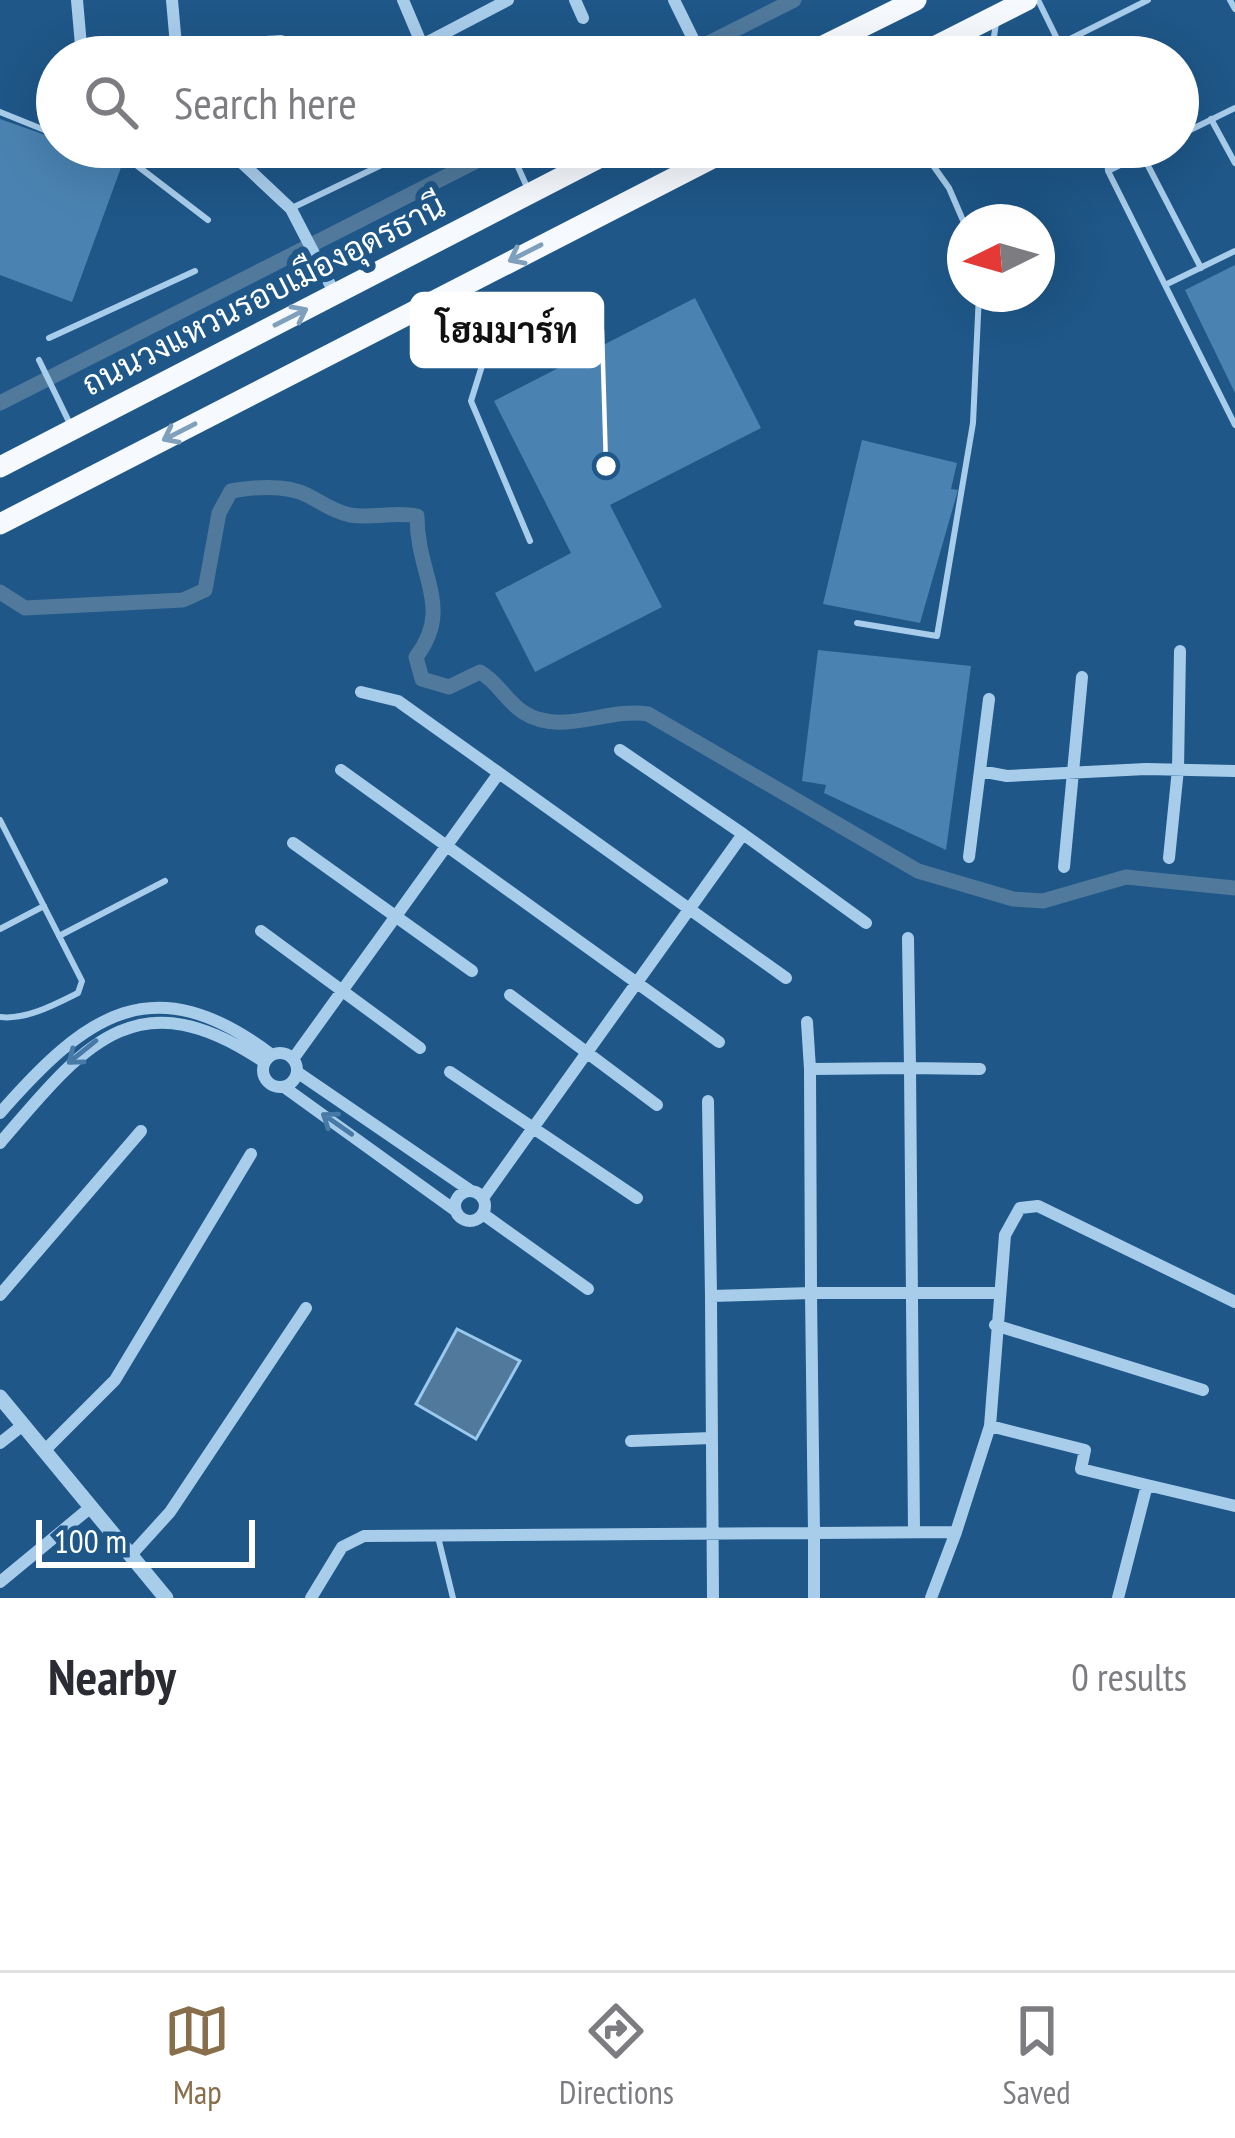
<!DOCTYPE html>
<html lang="en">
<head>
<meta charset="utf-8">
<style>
	:root { --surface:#fff; --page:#f7f7f7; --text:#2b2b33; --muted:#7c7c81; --line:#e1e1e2; --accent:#886e4a }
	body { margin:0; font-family:"PT Sans Narrow",Sarabun,sans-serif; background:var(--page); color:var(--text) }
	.compass { position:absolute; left:947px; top:204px; width:108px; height:108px; border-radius:50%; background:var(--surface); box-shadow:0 12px 48px #0002; rotate:265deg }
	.scale { position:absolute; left:36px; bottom:30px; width:219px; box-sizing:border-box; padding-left:12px; border:6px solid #fff; border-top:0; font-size:33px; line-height:42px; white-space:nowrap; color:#fff; -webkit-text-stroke:9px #1e5788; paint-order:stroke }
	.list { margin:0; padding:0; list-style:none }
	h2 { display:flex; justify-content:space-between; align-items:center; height:156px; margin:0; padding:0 48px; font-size:51px }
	h2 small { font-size:39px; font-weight:400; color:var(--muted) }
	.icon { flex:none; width:66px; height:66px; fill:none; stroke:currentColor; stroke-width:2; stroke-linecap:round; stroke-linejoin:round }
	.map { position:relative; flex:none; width:1235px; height:1598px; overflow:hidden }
	.search { position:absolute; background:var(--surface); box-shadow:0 12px 48px #0002; left:36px; right:36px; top:36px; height:132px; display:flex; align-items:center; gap:30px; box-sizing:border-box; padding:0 42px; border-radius:66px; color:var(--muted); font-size:45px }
	.sheet { height:372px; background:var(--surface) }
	nav { display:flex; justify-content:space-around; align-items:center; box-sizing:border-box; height:168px; border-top:3px solid var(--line); background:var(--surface); font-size:33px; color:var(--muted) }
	nav a { display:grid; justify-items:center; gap:6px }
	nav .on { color:var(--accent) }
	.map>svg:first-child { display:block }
	.water { fill:#50799c; stroke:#9bc9ed; stroke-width:3 }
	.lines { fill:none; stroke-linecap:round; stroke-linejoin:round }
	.canal { stroke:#50799c; stroke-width:15 }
	.building { fill:#4a83b2 }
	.service { stroke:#a8cdeb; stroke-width:6 }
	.minor { stroke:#a8cdeb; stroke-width:12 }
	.tertiary { stroke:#a8cdeb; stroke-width:15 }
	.trunk { stroke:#f6fafe; stroke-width:21 }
	.oneway { stroke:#7fa0bd }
	.oneway2 { stroke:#477aa6 }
	.labels { text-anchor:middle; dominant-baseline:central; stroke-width:12; stroke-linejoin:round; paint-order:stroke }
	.street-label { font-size:33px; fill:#fff; stroke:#1e5788 }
	.leader { fill:none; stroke:#fff; stroke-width:4.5 }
	.callout-dot { fill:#fff; stroke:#1e5788; stroke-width:4.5 }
	.callout { fill:#fff; stroke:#fff; stroke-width:4.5 }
	.callout-label { font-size:36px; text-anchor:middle; font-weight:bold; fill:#111 }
</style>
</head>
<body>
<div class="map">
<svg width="1235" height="1598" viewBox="0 0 1235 1598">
	<rect width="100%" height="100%" fill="#1e5788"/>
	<path class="water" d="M457,1329L520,1361L476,1439L416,1404Z"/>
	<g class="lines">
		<path class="canal" d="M681,57L794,0
			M0,403L504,147
			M0,592L25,608L183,600L205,590L219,513L231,491C254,487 285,484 307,495C323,503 332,511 350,515C373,519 394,511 417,516C417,577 454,607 416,657L422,679L449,687L480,672C498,682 506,701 523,712C560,737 608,707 648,714L918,871L1013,899L1043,901L1126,877L1235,888"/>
	</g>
	<path class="building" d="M0,119L57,139V147H80L123,162L72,302L0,275Z
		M1235,265V393L1185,290Z
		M695,298L761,428L610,505L662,607L535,672L495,593L571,553L494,401Z
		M862,440L957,463L951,489L958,490L920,623L823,604Z
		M818,650L971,666L946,850L824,793L826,785L802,781Z"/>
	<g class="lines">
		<path class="service" d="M1038,0L1066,57
			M1230,0L1235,9
			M1060,44L1148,0
			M605,57L637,42
			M991,57L996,23
			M0,112L57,135
			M1211,119L1235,163
			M1178,136L1235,108
			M91,147L131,161L208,220
			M509,147L527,187
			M920,147L949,188L965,225
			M1106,147L1108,171L1235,425
			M1142,154L1201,268
			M929,160L955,147
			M1108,171L1156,147
			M294,207L419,147
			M1165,285L1235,251
			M461,295L485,356L471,401L530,541
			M49,338L195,271
			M39,360L71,426
			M857,623L937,636L973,423L979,294
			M0,820L82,981L78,993C54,1005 26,1020 0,1017
			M0,929L44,906
			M59,936L165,881
			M438,1537L453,1598"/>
		<path class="minor" d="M77,0L82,57
			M172,0L177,57
			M403,0L422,45L508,0
			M575,0L583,18
			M674,0L702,57
			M176,48L281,41L290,57
			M225,147L291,209L335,294
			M341,770L719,1042
			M980,771L1007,776L1146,769L1235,771
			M499,773L786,978
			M743,834L866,923
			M293,843L472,971
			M969,857L989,699
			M1169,858L1178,769L1180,651
			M1064,867L1082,677
			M261,931L420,1048
			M908,938L910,1068L810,1069L811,1293H999
			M510,995L657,1105
			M807,1022L810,1069
			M263 1070a17 17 0 1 1 34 0a17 17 0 1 1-34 0Z
			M293,1059L499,773L398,701L361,692
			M297,1072L471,1191
			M450,1072L637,1198
			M284,1087L456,1211
			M0,1113C85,1016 152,964 272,1055
			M0,1143C83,1046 136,975 264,1062
			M455 1206a15 15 0 1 1 30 0a15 15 0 1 1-30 0Z
			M483,1198L743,834L620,750
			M483,1214L588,1289
			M0,1295L141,1131
			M711,1296L713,1598
			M995,1325L1203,1390
			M990,1426L1085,1450L1081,1469L1147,1485L1118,1598
			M631,1441L711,1438
			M0,1443L23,1425
			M44,1451L115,1380L251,1154
			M1147,1485L1235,1506
			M914,1532L910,1068L980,1069
			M956,1532L990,1426L1005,1235L1020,1208L1038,1206L1235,1302
			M131,1555L170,1512L306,1308
			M0,1582L91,1507
			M311,1598L342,1547L364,1536L814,1533L811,1293L711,1296L708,1101
			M814,1598V1533L956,1532L931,1598"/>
		<path class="tertiary" d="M0,1397L166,1598"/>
		<path class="trunk" d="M801,57L916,0
			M914,57L1027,0
			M0,467L620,147
			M0,524L734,147"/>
	</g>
	<defs><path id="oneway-shaft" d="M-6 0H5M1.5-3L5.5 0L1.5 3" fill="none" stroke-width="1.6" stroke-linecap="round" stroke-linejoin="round" transform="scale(3)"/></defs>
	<g class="oneway">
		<use href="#oneway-shaft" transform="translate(525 253) rotate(153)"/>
		<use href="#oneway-shaft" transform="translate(291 317) rotate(-27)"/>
		<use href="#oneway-shaft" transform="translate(179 432) rotate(153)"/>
	</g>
	<g class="oneway2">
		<use href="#oneway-shaft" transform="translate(82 1052) rotate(141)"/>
		<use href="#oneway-shaft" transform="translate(337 1124) rotate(-145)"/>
	</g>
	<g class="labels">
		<g class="street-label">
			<text transform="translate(263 294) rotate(-27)">ถนนวงแหวนรอบเมืองอุดรธานี</text>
		</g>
	</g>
	<path class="leader" d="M606 466L602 330"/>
	<circle class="callout-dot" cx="606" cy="466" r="12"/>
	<rect class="callout" x="412" y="294" width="190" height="72" rx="12"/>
	<g class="callout-label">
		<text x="507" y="343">โฮมมาร์ท</text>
	</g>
</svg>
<svg class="compass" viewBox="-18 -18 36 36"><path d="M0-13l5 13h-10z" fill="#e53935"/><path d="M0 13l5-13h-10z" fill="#7c7c81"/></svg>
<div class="scale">100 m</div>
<div class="search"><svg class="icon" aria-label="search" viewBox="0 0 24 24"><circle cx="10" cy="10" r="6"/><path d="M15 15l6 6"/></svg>Search here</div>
</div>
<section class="sheet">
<h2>Nearby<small>0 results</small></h2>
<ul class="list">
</ul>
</section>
<nav>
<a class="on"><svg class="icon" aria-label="map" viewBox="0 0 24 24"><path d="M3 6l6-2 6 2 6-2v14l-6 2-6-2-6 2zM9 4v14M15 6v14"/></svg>Map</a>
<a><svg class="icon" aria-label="directions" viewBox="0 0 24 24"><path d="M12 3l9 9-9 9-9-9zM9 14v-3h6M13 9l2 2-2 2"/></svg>Directions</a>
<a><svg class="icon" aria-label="saved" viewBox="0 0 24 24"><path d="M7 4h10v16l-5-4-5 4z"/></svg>Saved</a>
</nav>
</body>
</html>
